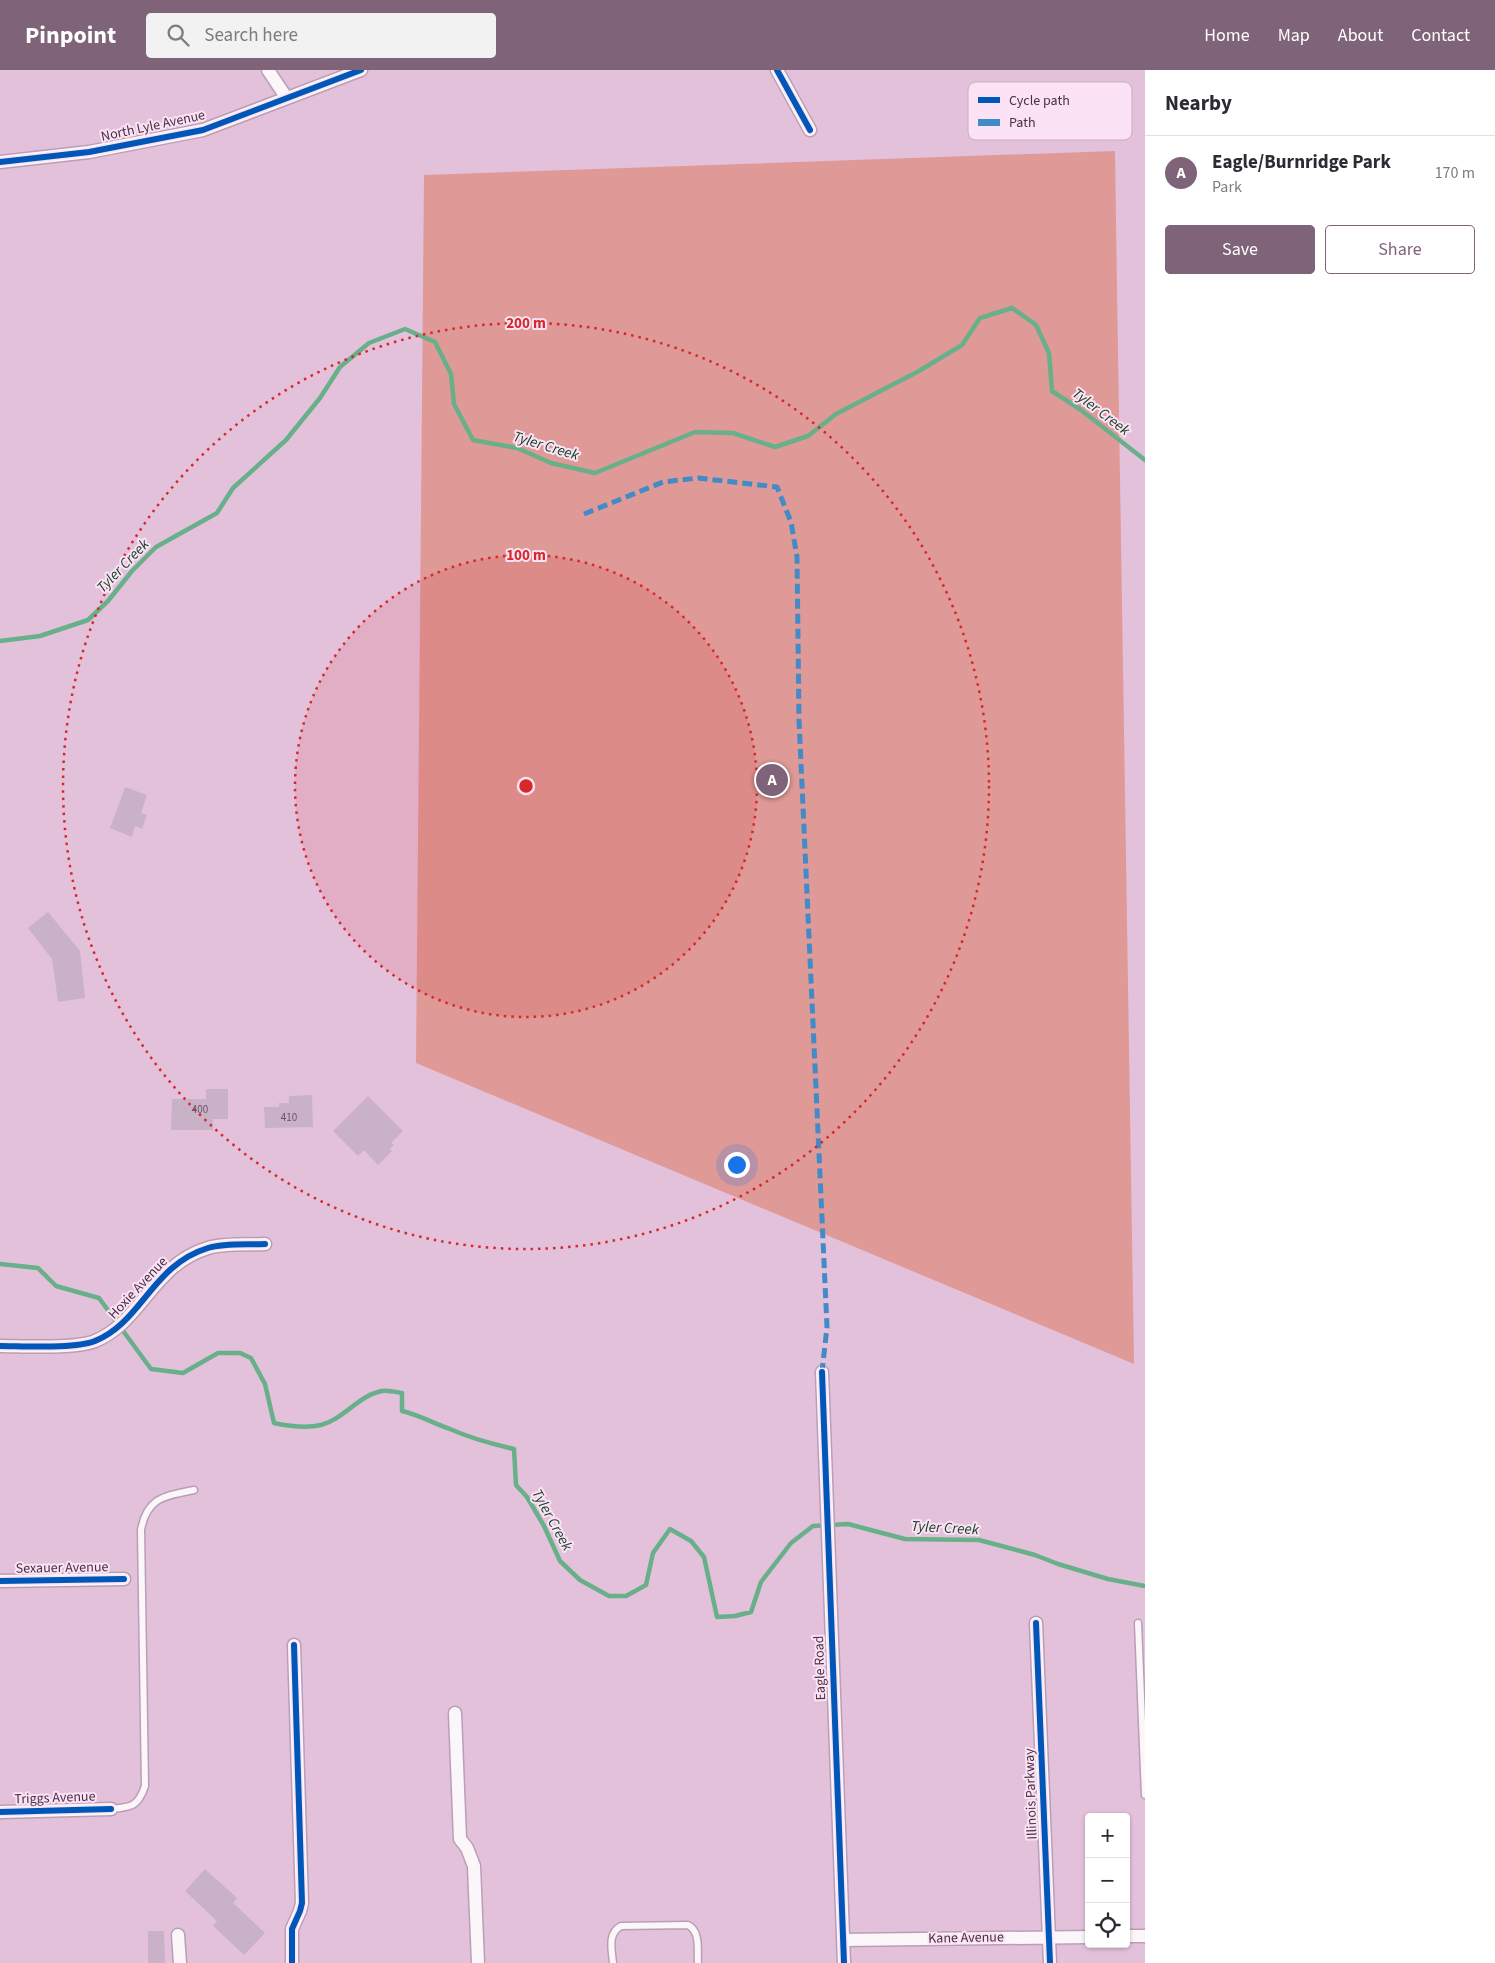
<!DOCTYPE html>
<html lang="en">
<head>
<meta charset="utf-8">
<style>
	:root { --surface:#fff; --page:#f2f2f3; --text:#2b2b33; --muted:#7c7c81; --line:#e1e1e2; --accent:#7f6378 }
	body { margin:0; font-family:"Source Sans 3",sans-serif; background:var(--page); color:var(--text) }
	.controls { position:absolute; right:15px; bottom:15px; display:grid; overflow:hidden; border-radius:5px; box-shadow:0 1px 4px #0004 }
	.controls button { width:45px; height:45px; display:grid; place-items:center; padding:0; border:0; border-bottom:1px solid var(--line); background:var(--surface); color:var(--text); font:25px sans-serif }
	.you { position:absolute; left:736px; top:1094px; width:18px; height:18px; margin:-12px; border:4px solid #fff; border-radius:50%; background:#1a73e8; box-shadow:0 0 0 8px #1a73e833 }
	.badge { display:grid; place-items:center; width:32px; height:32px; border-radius:50%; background:var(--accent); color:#fff; font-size:16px; font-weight:700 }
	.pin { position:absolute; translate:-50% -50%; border:2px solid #fff; box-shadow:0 1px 5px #0006 }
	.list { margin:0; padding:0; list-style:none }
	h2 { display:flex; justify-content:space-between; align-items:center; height:65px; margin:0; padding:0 20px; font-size:21px }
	h2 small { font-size:16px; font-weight:400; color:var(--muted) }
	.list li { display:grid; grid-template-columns:32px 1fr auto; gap:15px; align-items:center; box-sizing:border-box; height:75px; padding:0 20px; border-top:1px solid var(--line) }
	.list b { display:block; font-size:19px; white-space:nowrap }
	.list p { margin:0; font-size:16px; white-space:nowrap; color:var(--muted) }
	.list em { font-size:16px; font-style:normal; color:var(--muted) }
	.actions { display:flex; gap:10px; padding:15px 20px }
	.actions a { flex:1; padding:11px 0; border:1px solid var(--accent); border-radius:5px; text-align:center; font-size:18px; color:var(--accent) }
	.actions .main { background:var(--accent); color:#fff }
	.icon { flex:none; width:28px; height:28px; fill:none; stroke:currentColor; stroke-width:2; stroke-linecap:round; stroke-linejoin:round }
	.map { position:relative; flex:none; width:1145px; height:1893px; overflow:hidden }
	header { display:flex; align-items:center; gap:30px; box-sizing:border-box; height:70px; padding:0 25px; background:var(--accent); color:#fff }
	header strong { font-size:24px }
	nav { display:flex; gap:28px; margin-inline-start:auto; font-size:18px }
	.search { width:350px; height:45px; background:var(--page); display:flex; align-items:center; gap:12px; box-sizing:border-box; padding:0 18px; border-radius:5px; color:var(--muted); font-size:19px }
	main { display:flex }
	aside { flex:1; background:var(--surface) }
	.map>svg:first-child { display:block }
	.green { fill:#df9997 }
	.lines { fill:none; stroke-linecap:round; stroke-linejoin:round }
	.stream { stroke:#67b08a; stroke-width:4.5 }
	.building { fill:#c9b1c7 }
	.service-casing { stroke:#ba9fb4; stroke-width:9 }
	.minor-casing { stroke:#ba9fb4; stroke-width:15 }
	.service { stroke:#fbf6fa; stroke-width:6 }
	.minor { stroke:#fbf6fa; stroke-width:12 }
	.quiet { stroke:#428bc8; stroke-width:5; stroke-dasharray:10 5; stroke-linecap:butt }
	.cycleway-casing { stroke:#fce2f5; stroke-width:9 }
	.cycleway { stroke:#0057b8; stroke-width:6 }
	.ring { fill:none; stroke:#d62828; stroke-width:2.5; stroke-dasharray:2.5 5 }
	.labels { text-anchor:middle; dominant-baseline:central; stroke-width:4; stroke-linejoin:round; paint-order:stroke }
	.number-label { font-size:11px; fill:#6c5367 }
	.street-label { font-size:14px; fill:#493043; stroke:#fce2f5 }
	.water-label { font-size:15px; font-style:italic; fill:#103f25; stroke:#fce2f5 }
	.key { fill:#fce2f5; stroke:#c6adc0; stroke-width:1 }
	.key-label { font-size:14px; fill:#493043 }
	.centre { fill:#d62828; stroke:#fce2f5; stroke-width:2.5 }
	.ring-label { font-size:15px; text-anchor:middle; font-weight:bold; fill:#d62828; stroke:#fce2f5; stroke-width:4; stroke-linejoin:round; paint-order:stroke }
</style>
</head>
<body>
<header>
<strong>Pinpoint</strong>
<div class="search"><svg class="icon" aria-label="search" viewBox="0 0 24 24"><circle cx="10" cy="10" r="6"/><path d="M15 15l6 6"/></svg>Search here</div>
<nav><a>Home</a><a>Map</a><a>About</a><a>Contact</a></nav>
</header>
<main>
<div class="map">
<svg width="1145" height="1893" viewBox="0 0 1145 1893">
	<rect width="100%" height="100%" fill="#e4c1db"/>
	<path class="green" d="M1115,81L1117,217L1134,1294L416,993L424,105Z"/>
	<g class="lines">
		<path class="stream" d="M0,571L40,566L88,550L108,531L132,501L156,477L217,443L233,418L286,370L320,328L340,297L369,273L405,259L435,272L451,304L454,334L473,370L517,378L551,393L595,403L695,362L733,363L775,377L808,366L836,344L919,301L962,275L980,248L1012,238L1036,255L1049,283L1052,321L1081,340L1145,390
			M0,1194L38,1198L56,1216L99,1228L151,1299L183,1303L218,1283H240L251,1288L265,1314L274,1353C288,1356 305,1359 321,1355C344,1349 359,1325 382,1321C388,1320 396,1322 402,1323V1341C419,1345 433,1353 450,1359C470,1368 492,1374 514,1379L516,1415L527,1427L544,1456L560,1491L580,1510L609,1526H626L646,1515L653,1483L670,1459L691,1471L704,1487L717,1547L735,1546L751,1542L761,1512L791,1473L813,1456L848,1454L905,1469L979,1470L1035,1485L1058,1494L1108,1509L1145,1516"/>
	</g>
	<path class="building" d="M125,717L147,725L141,743L147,745L142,759L135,756L132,767L110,758Z
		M48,842L80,881L85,928L58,932L52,889L28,858Z
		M206,1019H228V1049H213V1060H171L172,1029H206Z
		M312,1025L313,1057L265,1058L264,1037H279V1033H289V1026Z
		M368,1026L403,1061L391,1073L394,1075L390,1079L392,1081L378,1095L364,1080L358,1086L333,1061Z
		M205,1799L237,1828L233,1833L265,1863L244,1885L213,1856L217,1851L185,1821Z
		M148,1861H164L165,1893H148Z"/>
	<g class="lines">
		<g class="service-casing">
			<path id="service" d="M1138,1553L1145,1725
				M111,1739C131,1737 138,1737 145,1716L141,1460C147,1427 165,1426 194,1420
				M613,1893C612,1881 607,1863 621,1856L688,1855C701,1862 697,1880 698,1893"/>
		</g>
		<g class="minor-casing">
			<path id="minor" d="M268,0L286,27
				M777,0L810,60
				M0,92L89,82L203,60L361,0
				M0,1276C23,1276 76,1279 95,1271C142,1252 152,1195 208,1178C225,1173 247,1175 265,1174
				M822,1302L844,1893
				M0,1511L124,1509
				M1036,1553L1050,1893
				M455,1643L460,1769L467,1778L474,1796L478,1893
				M0,1742L111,1739
				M178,1865L180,1893
				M1126,1866H1145
				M843,1870L1089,1867
				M292,1893V1859L300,1841L302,1833L294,1575"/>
		</g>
		<use href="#service" class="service"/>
		<use href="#minor" class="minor"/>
		<path class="quiet" d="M584,444L663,412L698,408L777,417L791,452L797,487L799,650L827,1257L822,1302"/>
		<g class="cycleway-casing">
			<path id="cycleway" d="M777,0L810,60
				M0,92L89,82L203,60L361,0
				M0,1276C23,1276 76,1279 95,1271C142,1252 152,1195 208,1178C225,1173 247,1175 265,1174
				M822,1302L844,1893
				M0,1511L124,1509
				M1036,1553L1050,1893
				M0,1742L111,1739
				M292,1893V1859L300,1841L302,1833L294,1575"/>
		</g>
		<use href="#cycleway" class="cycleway"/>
	</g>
	<circle cx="526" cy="716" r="231" fill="#d62828" fill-opacity=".12"/>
	<g class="ring">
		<circle cx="526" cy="716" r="231"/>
		<circle cx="526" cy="716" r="463"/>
	</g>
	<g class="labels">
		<g class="number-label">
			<text x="200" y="1039">400</text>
			<text x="289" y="1047">410</text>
		</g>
		<g class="street-label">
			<text transform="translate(153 56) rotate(-12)">North Lyle Avenue</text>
			<text transform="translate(138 1218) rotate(-47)">Hoxie Avenue</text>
			<text transform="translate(62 1498) rotate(-1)">Sexauer Avenue</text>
			<text transform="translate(820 1598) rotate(-92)">Eagle Road</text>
			<text transform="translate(1031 1724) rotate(-92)">Illinois Parkway</text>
			<text transform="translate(55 1728) rotate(-2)">Triggs Avenue</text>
			<text transform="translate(966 1868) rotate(-1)">Kane Avenue</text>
		</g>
		<g class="water-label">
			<text transform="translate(1101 342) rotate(37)">Tyler Creek</text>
			<text transform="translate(546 376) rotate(17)">Tyler Creek</text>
			<text transform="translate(123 496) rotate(-46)">Tyler Creek</text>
			<text transform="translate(552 1450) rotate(61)">Tyler Creek</text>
			<text transform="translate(945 1458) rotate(3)">Tyler Creek</text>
		</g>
	</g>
	<rect x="968" y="12" width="164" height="58" rx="8" class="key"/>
	<rect x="978" y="27" width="22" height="6" fill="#0057b8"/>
	<rect x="978" y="49" width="22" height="7" fill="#428bc8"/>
	<g class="key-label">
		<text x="1009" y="35">Cycle path</text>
		<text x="1009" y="57">Path</text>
	</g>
	<circle cx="526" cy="716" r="8" class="centre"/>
	<g class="ring-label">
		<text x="526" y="258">200 m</text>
		<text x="526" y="490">100 m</text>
	</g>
</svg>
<div class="controls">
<button>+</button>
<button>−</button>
<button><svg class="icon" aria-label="locate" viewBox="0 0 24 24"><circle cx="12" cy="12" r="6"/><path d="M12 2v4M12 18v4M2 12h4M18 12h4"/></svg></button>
</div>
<div class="you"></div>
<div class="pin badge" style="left:772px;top:710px">A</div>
</div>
<aside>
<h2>Nearby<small></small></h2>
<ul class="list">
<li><span class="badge">A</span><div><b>Eagle/Burnridge Park</b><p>Park</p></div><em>170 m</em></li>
</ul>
<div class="actions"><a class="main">Save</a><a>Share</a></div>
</aside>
</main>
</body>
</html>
